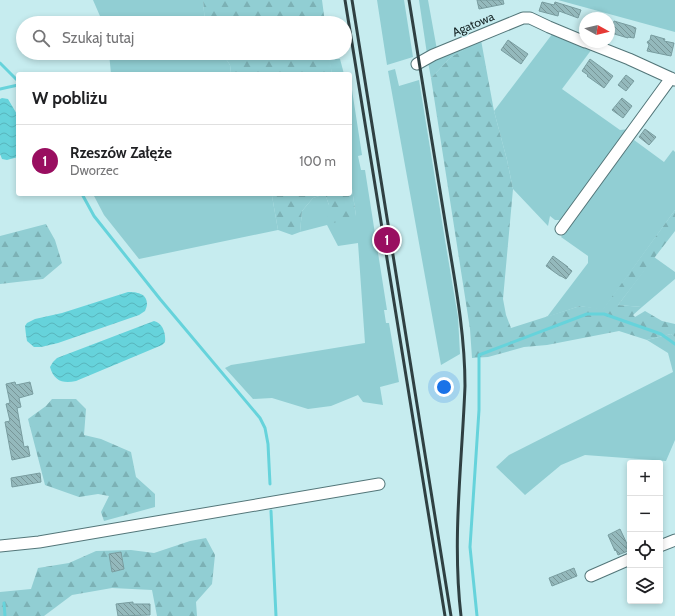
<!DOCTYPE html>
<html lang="pl">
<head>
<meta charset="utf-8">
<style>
	:root { --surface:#fff; --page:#f6f6f6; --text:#202124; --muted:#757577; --line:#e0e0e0; --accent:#990e60 }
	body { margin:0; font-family:Cabin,sans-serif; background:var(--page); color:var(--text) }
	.controls { position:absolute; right:12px; bottom:12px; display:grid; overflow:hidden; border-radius:4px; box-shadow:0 2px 6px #0003 }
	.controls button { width:36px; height:36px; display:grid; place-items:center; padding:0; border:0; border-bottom:1px solid var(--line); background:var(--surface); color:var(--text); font:20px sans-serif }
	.compass { position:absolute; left:579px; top:12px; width:36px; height:36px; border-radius:50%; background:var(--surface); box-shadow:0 2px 6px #0003; rotate:98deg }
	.you { position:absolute; left:444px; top:387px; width:14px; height:14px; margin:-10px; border:3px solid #fff; border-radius:50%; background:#1a73e8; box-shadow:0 0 0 6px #1a73e833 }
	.badge { display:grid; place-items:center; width:26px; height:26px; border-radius:50%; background:var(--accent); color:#fff; font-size:13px; font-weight:700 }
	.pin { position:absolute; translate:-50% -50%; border:2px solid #fff; box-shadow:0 1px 4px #0006 }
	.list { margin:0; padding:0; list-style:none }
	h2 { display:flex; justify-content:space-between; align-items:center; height:52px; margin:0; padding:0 16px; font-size:17px }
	h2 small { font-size:13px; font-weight:400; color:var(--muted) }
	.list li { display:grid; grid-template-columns:26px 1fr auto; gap:12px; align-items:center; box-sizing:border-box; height:72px; padding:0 16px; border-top:1px solid var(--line) }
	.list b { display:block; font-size:15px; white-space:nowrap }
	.list p { margin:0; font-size:13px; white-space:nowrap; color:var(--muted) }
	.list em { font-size:13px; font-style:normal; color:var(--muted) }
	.icon { flex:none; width:22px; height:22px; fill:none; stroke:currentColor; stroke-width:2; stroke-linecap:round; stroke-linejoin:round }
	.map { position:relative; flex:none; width:675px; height:616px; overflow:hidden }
	.search { position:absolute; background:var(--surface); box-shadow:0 2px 6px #0003; left:16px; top:16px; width:336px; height:44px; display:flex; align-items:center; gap:10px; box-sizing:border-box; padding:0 14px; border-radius:22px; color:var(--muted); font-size:15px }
	.panel { position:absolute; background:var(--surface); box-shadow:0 2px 6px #0003; left:16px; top:72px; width:336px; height:124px; border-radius:4px }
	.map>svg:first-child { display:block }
	.grass { fill:#91ced3 }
	.forest { fill:url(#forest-firs) }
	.water { fill:url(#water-waves) }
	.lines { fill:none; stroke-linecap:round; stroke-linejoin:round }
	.stream { stroke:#66d3db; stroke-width:3 }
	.building { fill:url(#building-back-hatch); stroke:#799da0 }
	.minor-casing { stroke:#537679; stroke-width:13 }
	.minor { stroke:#fff; stroke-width:11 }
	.rail { stroke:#2f4042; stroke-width:3 }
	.labels { text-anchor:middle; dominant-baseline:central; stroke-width:3; stroke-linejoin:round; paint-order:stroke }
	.street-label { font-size:12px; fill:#132122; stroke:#c6ecef }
</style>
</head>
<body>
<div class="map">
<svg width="675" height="616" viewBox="0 0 675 616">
	<defs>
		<pattern id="forest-firs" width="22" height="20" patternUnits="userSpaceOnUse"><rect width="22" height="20" fill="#91ced3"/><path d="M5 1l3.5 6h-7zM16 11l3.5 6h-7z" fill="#7cb1b5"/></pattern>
		<pattern id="water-waves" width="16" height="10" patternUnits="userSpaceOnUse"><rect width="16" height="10" fill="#66d3db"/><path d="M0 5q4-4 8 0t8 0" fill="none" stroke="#58b5bc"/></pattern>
		<pattern id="building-back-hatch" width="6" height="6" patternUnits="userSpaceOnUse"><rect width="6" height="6" fill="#94b9bc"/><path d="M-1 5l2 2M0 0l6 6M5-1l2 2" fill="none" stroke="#789698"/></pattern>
	</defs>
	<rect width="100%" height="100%" fill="#c6ecef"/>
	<path class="grass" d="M93,0H203L205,23H103Z
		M377,0H404L413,57L387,65Z
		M419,0H428L437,50L427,54Z
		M558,0H675V32Z
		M553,33L592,49L562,89L620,130L630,129L562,220H555L550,216L548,226L513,189L507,160L494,111Z
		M473,45L451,57L431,78L428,62Z
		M109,53H222L230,65L231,74H111Z
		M329,59H340L344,74H332Z
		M395,69L399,86L419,80L445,240L458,317L460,354L441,365L388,71Z
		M350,86L352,90L362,155L358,156L361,170H365L387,310H384L386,323H389L399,382L380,387L383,405L363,402L358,395L331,406L308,409L272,398L253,399L225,368L231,365L365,343L358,243L338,246L327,225L300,232L302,211L313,198L325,194L329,205L356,216L350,175Z
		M634,140L664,162L673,150L675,152V210L603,310L580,306L547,317L588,263V256L561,237Z
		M93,194H274L272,196L278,230L139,259L104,215Z
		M654,257L675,272V279L642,307L618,305Z
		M671,334L675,337V440L666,461L585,455L561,465L525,495L496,467L509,455L673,372L668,353L647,340Z"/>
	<path class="forest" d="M203,0H322L325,23H205Z
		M481,40L494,111L507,160L513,189L503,299L506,315L511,328L580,306L603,309L675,210V231L618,305L642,307L633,315L635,317L645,311L662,321L675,324V337L671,334L647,340L619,331L547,345L524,347L488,357L472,358L470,329L431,78L451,57Z
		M222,53H329L332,74H231L230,65Z
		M350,175L356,216L327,225L329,205L325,194L313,198L302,211L300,232L292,235L278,230L272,196L274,194H350Z
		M46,224L55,240L62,263L43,279L0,284V236Z
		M52,399H76L86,409L84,435L101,439L131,452L136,477L155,494V507L104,521L101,512L109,496L98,494L79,497L45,485L28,419L46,406Z
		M206,538L215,555L212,584L196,602L197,616H157L152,590L112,588L72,595L44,616H0V592L31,589L38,568L69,563L96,551L131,550L154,553L190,541Z"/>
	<path class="water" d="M2,98L8,99L18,116V157L7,160L2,159L0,154V99Z
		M128,292C136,292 147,293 147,304C147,306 146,308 145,311L139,315L58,343L41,347H34L27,341L26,335L25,326L27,323L35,319L62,313Z
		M154,321C163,323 166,334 165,342L162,345L76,381C63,384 54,381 50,367L53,362L57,358Z"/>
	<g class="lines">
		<path class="stream" d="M0,63L18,81
			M0,89L18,85
			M82,194L94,216L160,299L260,418L265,428L268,444L270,484
			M271,511L276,616
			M4,603L5,616
			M477,616L470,547L479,410V355L587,314H604L661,334L675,344"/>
	</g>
	<path class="building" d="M477,0H503L504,4L479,9Z
		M542,2L554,5L555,2L581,10L578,18L559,11L558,16L539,11Z
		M614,21L631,26L636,28L634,38L628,37V38L611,33Z
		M651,35L665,39L664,41L674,43L671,56L647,51L649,45L647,42L650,40Z
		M508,40L528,54L521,64L501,50Z
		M590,59L613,76L604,88L587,76L588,75L582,71Z
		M626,75L634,81L626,91L618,85Z
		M622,98L632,106L623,118L612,110Z
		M645,129L656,137L649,145L639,137Z
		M553,256L568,267H567L572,271L566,279L561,276H560L546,266Z
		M15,382L16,385L30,382L33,394L19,398L21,407L17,408L24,447L28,446L30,456L12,460L5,422L10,421L6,404L10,403L6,384Z
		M40,473L41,482L12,487L11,478Z
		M620,529L628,546H626L628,551L618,555L616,550L615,551L608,535Z
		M121,552L124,569L112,572L109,554Z
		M574,568L577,576L552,586L549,578Z
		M133,602V604H150V615L118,616L116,604Z"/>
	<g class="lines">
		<g class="minor-casing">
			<path id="minor" d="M586,42L629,59L675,80
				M417,64L433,55L523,18H530L549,27L585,42
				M561,229L671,78
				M0,546L39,542L379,484
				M660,546L675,540
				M591,576L630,559"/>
		</g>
		<use href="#minor" class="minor"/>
		<path class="rail" d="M345,0L445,616
			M352,0L451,616
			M409,0C421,72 432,143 444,215C453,272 465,328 465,386C462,463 452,539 461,616"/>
	</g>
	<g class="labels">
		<g class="street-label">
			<text transform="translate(473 24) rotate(-23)">Agatowa</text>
		</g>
	</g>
</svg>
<div class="controls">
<button>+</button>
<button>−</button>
<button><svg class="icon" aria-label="locate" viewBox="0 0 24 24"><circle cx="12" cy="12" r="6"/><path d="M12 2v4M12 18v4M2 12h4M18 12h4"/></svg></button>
<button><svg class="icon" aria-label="layers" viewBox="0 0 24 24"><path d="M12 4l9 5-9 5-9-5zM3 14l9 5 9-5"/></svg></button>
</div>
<svg class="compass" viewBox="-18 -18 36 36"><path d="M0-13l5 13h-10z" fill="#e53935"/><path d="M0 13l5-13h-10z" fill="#757577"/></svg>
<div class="you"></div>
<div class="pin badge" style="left:387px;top:240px">1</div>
<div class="search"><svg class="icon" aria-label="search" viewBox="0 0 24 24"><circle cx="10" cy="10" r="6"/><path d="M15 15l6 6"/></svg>Szukaj tutaj</div>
<section class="panel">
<h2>W pobliżu<small></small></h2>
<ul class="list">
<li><span class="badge">1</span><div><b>Rzeszów Załęże</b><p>Dworzec</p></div><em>100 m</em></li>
</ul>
</section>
</div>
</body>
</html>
